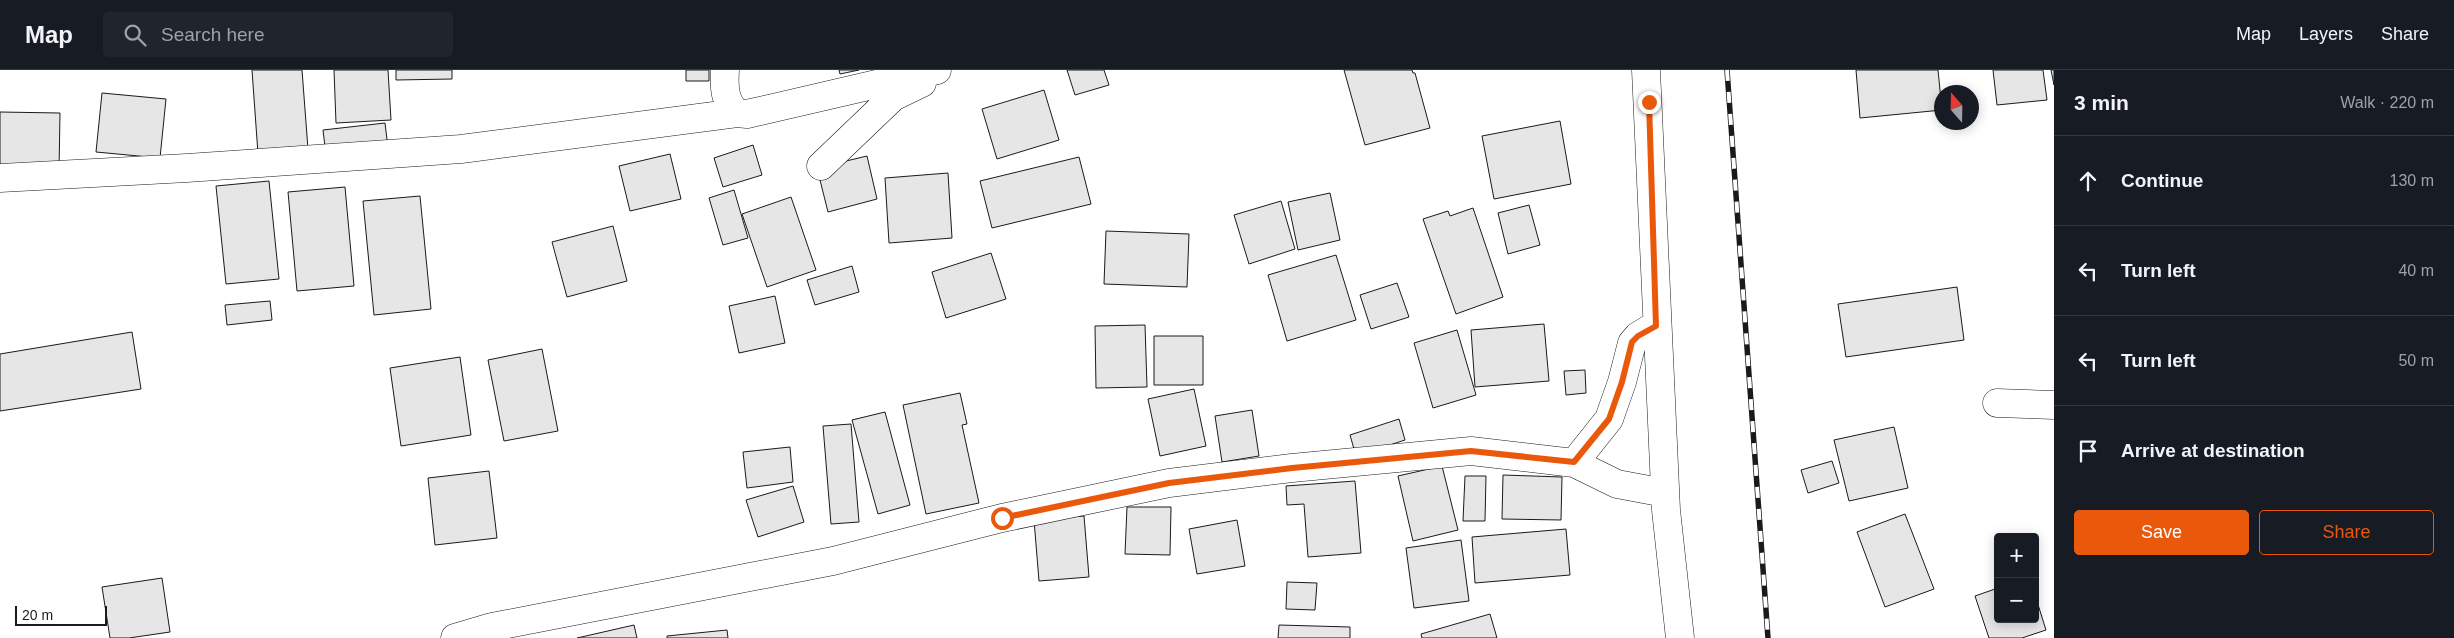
<!DOCTYPE html>
<html lang="en">
<head>
<meta charset="utf-8">
<style>
	:root { --surface:#171b24; --page:#20242c; --text:#f1f3f6; --muted:#9ea1a6; --line:#363941; --accent:#ea580c }
	body { margin:0; font-family:Helvetica,sans-serif; background:var(--page); color:var(--text) }
	.controls { position:absolute; right:15px; bottom:15px; display:grid; overflow:hidden; border-radius:5px; box-shadow:0 2px 12px #0003 }
	.controls button { width:45px; height:45px; display:grid; place-items:center; padding:0; border:0; border-bottom:1px solid var(--line); background:var(--surface); color:var(--text); font:25px sans-serif }
	.compass { position:absolute; left:1934px; top:15px; width:45px; height:45px; border-radius:50%; background:var(--surface); box-shadow:0 2px 12px #0003; rotate:340deg }
	.scale { position:absolute; left:15px; bottom:12px; width:92px; box-sizing:border-box; padding-left:5px; border:2px solid #1a1a1a; border-top:0; font-size:14px; line-height:18px; white-space:nowrap; color:#1a1a1a; -webkit-text-stroke:4px #fff; paint-order:stroke }
	.stop { position:absolute; width:15px; height:15px; margin:-11px; border:4px solid #ea580c; border-radius:50%; background:#fff }
	.stop.end { background:#ea580c; border-color:#fff; box-shadow:0 1px 5px #0008 }
	.list { margin:0; padding:0; list-style:none }
	h2 { display:flex; justify-content:space-between; align-items:center; height:65px; margin:0; padding:0 20px; font-size:21px }
	h2 small { font-size:16px; font-weight:400; color:var(--muted) }
	.list li { display:grid; grid-template-columns:32px 1fr auto; gap:15px; align-items:center; box-sizing:border-box; height:90px; padding:0 20px; border-top:1px solid var(--line) }
	.list b { display:block; font-size:19px; white-space:nowrap }
	.list em { font-size:16px; font-style:normal; color:var(--muted) }
	.actions { display:flex; gap:10px; padding:15px 20px }
	.actions a { flex:1; padding:11px 0; border:1px solid var(--accent); border-radius:5px; text-align:center; font-size:18px; color:var(--accent) }
	.actions .main { background:var(--accent); color:#fff }
	.icon { flex:none; width:28px; height:28px; fill:none; stroke:currentColor; stroke-width:2; stroke-linecap:round; stroke-linejoin:round }
	.map { position:relative; flex:none; width:2054px; height:568px; overflow:hidden }
	header { display:flex; align-items:center; gap:30px; box-sizing:border-box; height:70px; padding:0 25px; background:var(--surface); border-bottom:1px solid var(--line) }
	header strong { font-size:24px }
	nav { display:flex; gap:28px; margin-inline-start:auto; font-size:18px }
	.search { width:350px; height:45px; background:var(--page); display:flex; align-items:center; gap:12px; box-sizing:border-box; padding:0 18px; border-radius:5px; color:var(--muted); font-size:19px }
	main { display:flex }
	aside { flex:1; background:var(--surface) }
	.map>svg:first-child { display:block }
	.building { fill:#e6e6e6; stroke:#1a1a1a }
	.lines { fill:none; stroke-linecap:round; stroke-linejoin:round }
	.minor-casing { stroke:#1a1a1a; stroke-width:29 }
	.minor { stroke:#fff; stroke-width:28 }
	.rail-casing { stroke:#1a1a1a; stroke-width:5.5 }
	.rail { stroke:#fff; stroke-width:4; stroke-dasharray:11; stroke-linecap:butt }
	.route { stroke:#ea580c; stroke-width:6 }
</style>
</head>
<body>
<header>
<strong>Map</strong>
<div class="search"><svg class="icon" aria-label="search" viewBox="0 0 24 24"><circle cx="10" cy="10" r="6"/><path d="M15 15l6 6"/></svg>Search here</div>
<nav><a>Map</a><a>Layers</a><a>Share</a></nav>
</header>
<main>
<div class="map">
<svg width="2054" height="568" viewBox="0 0 2054 568">
	<rect width="100%" height="100%" fill="#fff"/>
	<path class="building" d="M252,0H302L308,79L258,84Z
		M334,0H388L391,50L336,53Z
		M396,0H452V9L396,10Z
		M686,0H709V11H686Z
		M839,0H859L840,4Z
		M1067,0H1104L1109,15L1075,25Z
		M1344,0H1412L1413,3H1415L1430,58L1365,75Z
		M1856,0H1938L1942,40L1860,48Z
		M1993,0H2043L2047,30L1997,35Z
		M2051,0H2054V15Z
		M1044,20L1059,70L997,89L982,39Z
		M102,23L166,29L160,88L96,82Z
		M0,42L60,43L59,101L0,100Z
		M1560,51L1571,114L1494,129L1482,66Z
		M385,53L388,78L326,85L323,60Z
		M753,75L762,105L723,117L714,88Z
		M670,84L681,129L630,141L619,96Z
		M867,86L877,129L828,142L817,98Z
		M1079,87L1091,134L992,158L980,111Z
		M948,103L952,168L889,173L885,108Z
		M269,111L279,209L226,214L216,116Z
		M345,117L354,216L297,221L288,122Z
		M734,120L748,168L723,175L709,128Z
		M1330,123L1340,170L1298,180L1288,132Z
		M420,126L431,239L374,245L363,131Z
		M791,127L816,200L767,217L742,144Z
		M1281,131L1295,179L1249,194L1234,145Z
		M1529,135L1540,175L1508,184L1498,143Z
		M1473,138L1503,227L1456,244L1423,149L1448,141L1450,146Z
		M613,156L627,211L567,227L552,172Z
		M1106,161L1189,164L1187,217L1104,214Z
		M991,183L1006,229L946,248L932,202Z
		M1336,185L1356,250L1287,271L1268,205Z
		M852,196L859,222L815,235L807,210Z
		M1397,213L1409,247L1371,259L1360,225Z
		M1957,217L1964,270L1846,287L1838,234Z
		M775,226L785,273L739,283L729,236Z
		M270,231L272,250L227,255L225,235Z
		M1544,254L1549,311L1475,317L1471,260Z
		M1145,255L1147,317L1096,318L1095,256Z
		M1457,260L1476,325L1433,338L1414,273Z
		M132,262L141,319L0,341V284Z
		M1154,266H1203V315H1154Z
		M542,279L558,361L504,371L488,290Z
		M460,287L471,365L401,376L390,298Z
		M1585,300L1586,323L1566,325L1564,301Z
		M1194,319L1206,376L1160,386L1148,329Z
		M960,323L967,354L962,355L979,433L926,444L903,335Z
		M1252,340L1259,386L1222,392L1215,346Z
		M885,342L910,435L878,444L852,350Z
		M1399,349L1405,370L1356,386L1350,365Z
		M851,354L859,452L831,454L823,356Z
		M1894,357L1908,418L1849,431L1834,370Z
		M790,377L793,412L747,418L743,382Z
		M1832,391L1839,413L1808,423L1801,400Z
		M1442,396L1458,460L1413,471L1398,406Z
		M489,401L497,468L435,475L428,408Z
		M1503,405L1562,407L1561,450L1502,449Z
		M1465,406H1486L1485,451H1463Z
		M1355,411L1361,483L1308,487L1304,434L1287,435L1286,416Z
		M793,416L804,452L758,467L746,430Z
		M1127,437H1171L1170,485L1125,484Z
		M1905,444L1934,519L1885,537L1857,462Z
		M1084,446L1089,507L1039,511L1034,450Z
		M1237,450L1245,496L1197,504L1189,459Z
		M1566,459L1570,505L1475,513L1472,467Z
		M1461,470L1469,531L1414,538L1406,478Z
		M162,508L170,562L129,568H110L102,517Z
		M1287,512L1317,513L1315,540L1286,539Z
		M1998,518V549H2035V525L2046,560L2022,568H1989L1975,526Z
		M1490,544L1497,568H1422L1421,564Z
		M634,555L637,568H577Z
		M1279,555L1350,557V568H1278Z
		M727,560L728,568H667V566Z"/>
	<g class="lines">
		<g class="minor-casing">
			<path id="minor" d="M725,0C724,16 724,32 737,43
				M1646,0L1666,440L1680,568
				M821,96L893,27L922,13
				M0,108L187,98L461,79L737,43L747,44L937,0
				M1997,333L2054,335
				M1574,393L1609,349L1622,312L1632,273L1638,266L1656,255
				M455,568L492,557L833,491L1002,448L1169,413L1292,398L1471,381L1574,393L1617,414L1665,423"/>
		</g>
		<use href="#minor" class="minor"/>
		<g class="rail-casing">
			<path id="rail" d="M1727,0L1768,568"/>
		</g>
		<use href="#rail" class="rail"/>
	</g>
	<g class="lines">
		<path class="route" d="M1002,448L1169,413L1292,398L1471,381L1574,392L1609,349L1622,312L1632,272L1638,266L1656,256L1649,32"/>
	</g>
</svg>
<div class="controls">
<button>+</button>
<button>−</button>
</div>
<svg class="compass" viewBox="-18 -18 36 36"><path d="M0-13l5 13h-10z" fill="#e53935"/><path d="M0 13l5-13h-10z" fill="#9ea1a6"/></svg>
<div class="scale">20 m</div>
<div class="stop" style="left:1002px;top:448px"></div>
<div class="stop end" style="left:1649px;top:32px"></div>
</div>
<aside>
<h2>3 min<small>Walk · 220 m</small></h2>
<ul class="list">
<li><svg class="icon" aria-label="ahead" viewBox="0 0 24 24"><path d="M12 20V5M6 11l6-6 6 6"/></svg><div><b>Continue</b></div><em>130 m</em></li>
<li><svg class="icon" aria-label="left" viewBox="0 0 24 24"><path d="M17 20v-9H6M10 6l-5 5 5 5"/></svg><div><b>Turn left</b></div><em>40 m</em></li>
<li><svg class="icon" aria-label="left" viewBox="0 0 24 24"><path d="M17 20v-9H6M10 6l-5 5 5 5"/></svg><div><b>Turn left</b></div><em>50 m</em></li>
<li><svg class="icon" aria-label="arrive" viewBox="0 0 24 24"><path d="M6 21V4h12l-3 4 3 4H6"/></svg><div><b>Arrive at destination</b></div></li>
</ul>
<div class="actions"><a class="main">Save</a><a>Share</a></div>
</aside>
</main>
</body>
</html>
